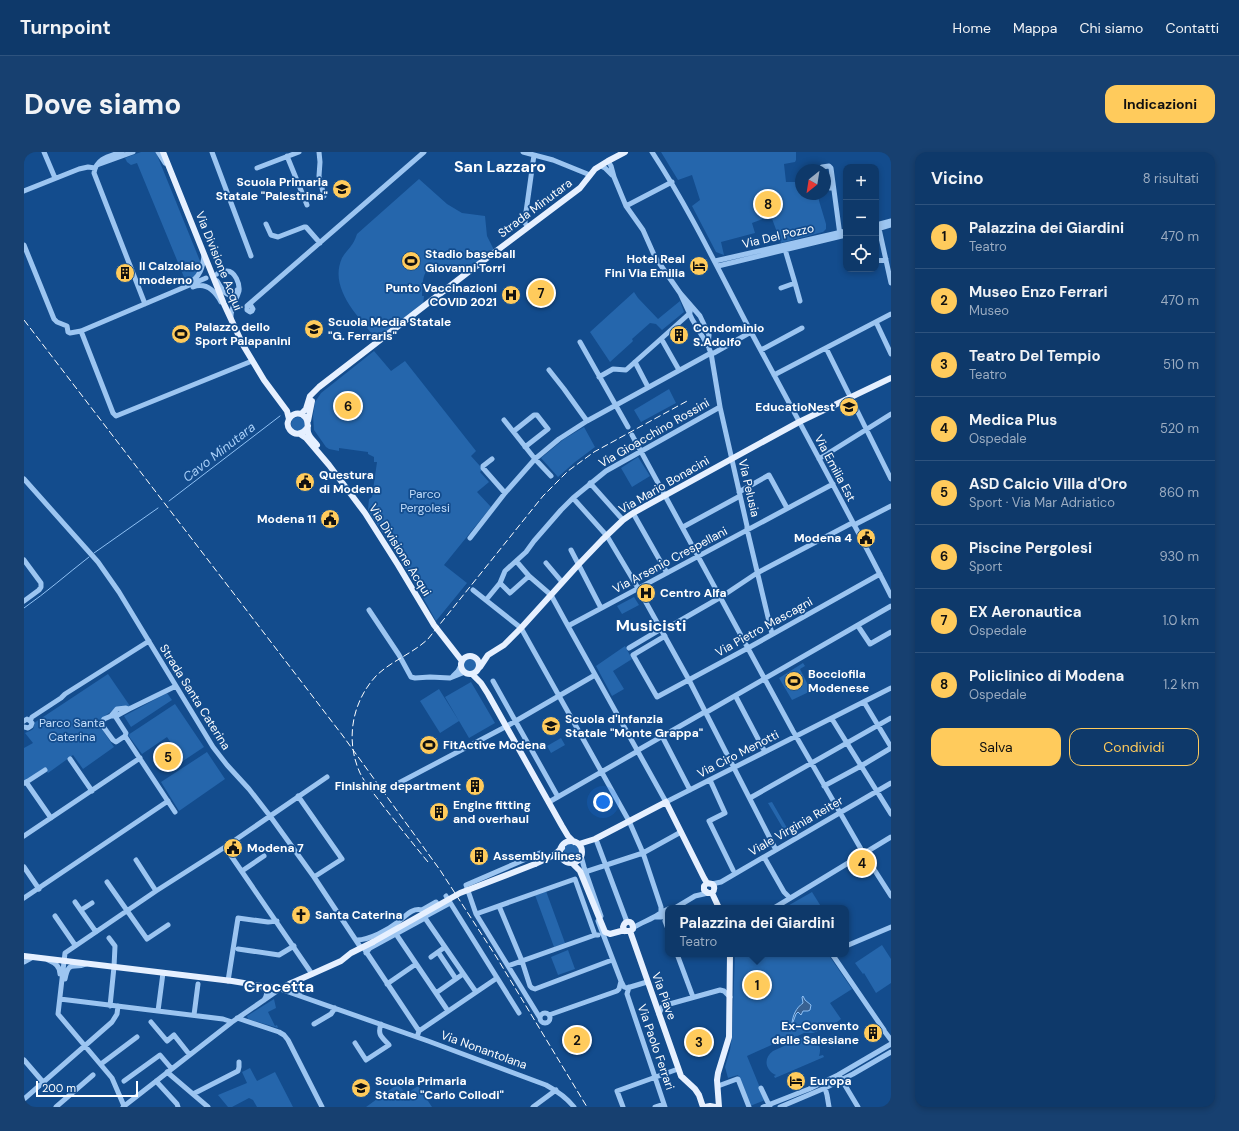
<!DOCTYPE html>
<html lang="it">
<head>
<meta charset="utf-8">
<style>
	:root { --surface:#0e396a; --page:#174070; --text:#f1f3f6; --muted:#9bacc1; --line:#2e537e; --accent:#ffcb5c }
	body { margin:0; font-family:"DM Sans",sans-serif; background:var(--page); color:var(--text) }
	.controls { position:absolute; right:12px; top:12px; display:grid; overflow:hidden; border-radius:8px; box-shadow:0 2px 6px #0003 }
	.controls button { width:36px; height:36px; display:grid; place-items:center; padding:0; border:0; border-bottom:1px solid var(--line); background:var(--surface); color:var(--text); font:20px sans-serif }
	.compass { position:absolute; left:771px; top:12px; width:36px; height:36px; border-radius:50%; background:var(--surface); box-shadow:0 2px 6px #0003; rotate:210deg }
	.scale { position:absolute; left:12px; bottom:10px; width:102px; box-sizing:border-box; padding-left:4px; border:2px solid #fff; border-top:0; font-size:11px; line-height:14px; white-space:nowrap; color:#fff; -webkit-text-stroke:3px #134c8d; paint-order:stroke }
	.you { position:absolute; left:579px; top:650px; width:14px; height:14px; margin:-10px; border:3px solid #fff; border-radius:50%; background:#1a73e8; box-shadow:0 0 0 6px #1a73e833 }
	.badge { display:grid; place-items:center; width:26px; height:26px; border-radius:50%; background:var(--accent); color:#111; font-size:13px; font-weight:700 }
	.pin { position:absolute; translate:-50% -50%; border:2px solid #fff; box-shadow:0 1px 4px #0006 }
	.popup { position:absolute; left:641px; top:753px; width:184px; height:52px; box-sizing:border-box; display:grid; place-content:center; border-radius:8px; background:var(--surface); filter:drop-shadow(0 1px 3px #0005); font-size:13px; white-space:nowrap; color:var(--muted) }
	.popup b { font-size:15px; color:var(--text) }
	.popup::after { content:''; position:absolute; left:50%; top:100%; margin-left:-8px; border:8px solid transparent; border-top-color:var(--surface) }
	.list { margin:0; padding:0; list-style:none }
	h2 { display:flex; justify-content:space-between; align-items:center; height:52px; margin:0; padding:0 16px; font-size:17px }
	h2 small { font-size:13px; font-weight:400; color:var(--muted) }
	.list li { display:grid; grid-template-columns:26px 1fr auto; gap:12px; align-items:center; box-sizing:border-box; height:64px; padding:0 16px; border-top:1px solid var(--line) }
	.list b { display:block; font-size:15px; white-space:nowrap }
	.list p { margin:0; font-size:13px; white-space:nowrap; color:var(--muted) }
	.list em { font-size:13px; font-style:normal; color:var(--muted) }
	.actions { display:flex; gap:8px; padding:12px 16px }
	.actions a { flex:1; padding:9px 0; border:1px solid var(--accent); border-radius:12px; text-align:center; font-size:14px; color:var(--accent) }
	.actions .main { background:var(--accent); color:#111 }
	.icon { flex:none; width:22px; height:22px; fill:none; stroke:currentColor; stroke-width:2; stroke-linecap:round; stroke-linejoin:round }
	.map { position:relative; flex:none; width:867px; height:955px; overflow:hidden; border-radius:12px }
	header { display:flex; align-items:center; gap:24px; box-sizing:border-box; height:56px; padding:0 20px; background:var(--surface); border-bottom:1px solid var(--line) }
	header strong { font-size:19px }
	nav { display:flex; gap:22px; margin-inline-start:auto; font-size:14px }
	.intro { display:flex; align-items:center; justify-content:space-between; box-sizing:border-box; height:96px; padding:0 24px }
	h1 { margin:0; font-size:28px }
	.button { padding:10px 18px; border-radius:12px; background:var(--accent); color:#111; font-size:14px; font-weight:700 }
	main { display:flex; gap:24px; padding:0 24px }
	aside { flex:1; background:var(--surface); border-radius:12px; box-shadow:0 2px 6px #0003 }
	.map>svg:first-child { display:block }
	.green { fill:#2566ac }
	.water { fill:#386192; stroke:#8ec0f4 }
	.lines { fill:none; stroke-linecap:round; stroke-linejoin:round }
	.stream { stroke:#8ec0f4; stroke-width:1 }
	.minor { stroke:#9cc5f1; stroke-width:5 }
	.major { stroke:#e6f0ff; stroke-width:6 }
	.rail { stroke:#fff; stroke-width:1; stroke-dasharray:7 3; stroke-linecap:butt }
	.major-bridge { stroke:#e6f0ff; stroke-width:6 }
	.labels { text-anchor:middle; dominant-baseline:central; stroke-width:3.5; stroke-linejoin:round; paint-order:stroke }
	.poi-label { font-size:12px; font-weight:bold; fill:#fff; stroke:#134c8d; text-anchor:start }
	.street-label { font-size:12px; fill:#fff; stroke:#134c8d }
	.park-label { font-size:12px; fill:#c3defc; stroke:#134c8d }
	.water-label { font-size:13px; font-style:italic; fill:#a8cff8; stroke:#134c8d }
	.district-label { font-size:16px; font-weight:bold; fill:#fff; stroke:#134c8d }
</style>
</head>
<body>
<header>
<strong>Turnpoint</strong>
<nav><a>Home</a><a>Mappa</a><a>Chi siamo</a><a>Contatti</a></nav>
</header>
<div class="intro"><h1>Dove siamo</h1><a class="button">Indicazioni</a></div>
<main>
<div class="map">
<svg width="867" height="955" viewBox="0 0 867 955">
	<rect width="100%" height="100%" fill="#134c8d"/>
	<path class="green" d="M117,0H131L133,3L176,109C178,118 170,127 162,130L113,11L107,13L103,10L101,6Z
		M637,0H772V8L771,10L760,12L762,30H772L777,33V42H793L802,72V77L799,80L757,91L747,64L728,71L731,81L697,90L700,103L692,100L668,54L676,48L668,23L654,28Z
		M395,27L423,52L438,61L461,64L463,84L470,98L443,119L433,117L431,115L408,112L409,115C397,118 399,134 398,144H400L399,153L353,188C336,166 304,137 318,106C323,97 329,95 333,82Z
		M610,140L614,146L634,167L656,149L660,160L638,178L632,172L626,171L608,187L609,189L607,191L586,210L566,180Z
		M350,199L367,219L381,209L452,299L447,304L456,314L458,318L456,320L465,330L453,340L467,355L420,413L443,431L412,469C392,432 370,397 346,362L344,358L345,347L348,345L353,310H350V305L344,302V300L315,296V299L305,297L302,295L290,278L289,264L291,250L297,241Z
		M645,237L652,251L617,270L610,258Z
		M267 272a7 7 0 1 1 14 0a7 7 0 1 1-14 0Z
		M560,275L571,295L551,310L534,325L517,306L540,287Z
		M614,305L626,324L608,335L597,316Z
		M610,445L615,453L598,462L593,454Z
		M601,494L608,507L589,519L600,537L588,544L572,514Z
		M438 513a8 8 0 1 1 16 0a8 8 0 1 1-16 0Z
		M779,511L781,514L776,517L787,539L768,548L755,526Z
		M84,522L106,554L93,555L73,570L90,595L59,617L49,603L24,621L20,616L0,630V596L9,591L1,581C6,578 11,579 10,571Z
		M447,530L471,571L445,586L421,545Z
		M415,537L435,569L416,581L396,549Z
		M143,541L148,548L107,575L100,564Z
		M151,552L180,595L159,609L143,585L118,602L104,583Z
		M537,586L541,593L527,601L523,594Z
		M183,600L201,627L155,659L137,630Z
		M748,650L763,676L760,678L744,651Z
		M540 699a8 8 0 1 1 16 0a8 8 0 1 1-16 0Z
		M522,739L541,791L530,795L511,743Z
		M788,740L798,756H760Z
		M858,793L867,807V831L852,841L840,821L839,822L831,811Z
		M544,798L551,817L534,823L527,805Z
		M711,802H804L828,837L806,851L817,867L809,873L789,881H780L755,893L754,890L723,904L741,948L726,954L714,923L704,926L701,915L706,898L708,885Z
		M250,847L252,856L244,860L251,874L253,873L254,876L224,867L223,864Z
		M780,885C791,884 799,893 795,904L799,903L800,905L751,926L750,924L752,923C741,918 739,906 749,899Z
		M226,916L233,929L251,920L269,955H233L229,948L225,946L208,955H204L194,943L223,931L218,920Z
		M374,932L382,942L394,934L408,955H342Z"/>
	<path class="water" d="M779,844L781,848L787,853L786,858L784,859H779L777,863L774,860L772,862L769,870L768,871C769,863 772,856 779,851L778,845Z"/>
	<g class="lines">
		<path class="stream" d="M145,349L256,264
			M70,401L134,356
			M0,456C23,440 43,422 65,405"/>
		<path class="minor" d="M20,0L31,26
			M98,0C86,4 72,6 70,21L121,152
			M134,0L141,11
			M188,0L227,104
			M295,0L296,10L295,24L300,44
			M499,0L529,8L566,23
			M628,0C666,58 695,119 727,180C774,268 822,355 867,444
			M263,4L283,53
			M584,9L587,14L590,25L602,54L619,78L631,105L656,141L676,164L685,183L684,194
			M73,13L109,0
			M577,14L581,16L588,23
			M233,16L275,0
			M797,18L798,15L805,14L807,16L816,83
			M801,24L805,30L806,36
			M0,39L55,17L64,15L71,16
			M602,54L648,30
			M242,72L247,83L254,85L280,75H282L296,91
			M854,72L867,131
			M852,73L867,69
			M504,75L501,71V67L510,3
			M853,77L867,73
			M0,93L30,167L33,170L43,174L44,180L46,181L57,179L182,126
			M691,109L822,79
			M852,109L862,107
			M694,114L822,83
			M193,122C196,120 199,119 203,119C211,119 216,132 215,139C212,149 206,156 207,167
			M193,129C197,135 200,144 209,143L213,138
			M164,131C176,126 179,115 180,103
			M771,131L776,149
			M169,135C182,130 191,139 197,150
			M757,136L771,131L760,94
			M656,141L668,167L684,194L687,201L696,255L723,374V377L748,482
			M226,152L229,157L228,159L226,160L223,158V154L400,0
			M852,170L867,202
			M57,179L89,261L92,264L228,209
			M638,188L655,218
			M556,190L604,275
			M802,196L867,327
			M737,198L778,176
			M611,210L624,235
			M525,218L540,237L563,269
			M750,223L867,162
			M575,225L589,217L602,218L666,161V158
			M480,268L511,307L527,324
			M490,279L510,263H513L524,277L501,295
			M608,283L769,579L837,697L867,744
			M468,307L459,314V316L481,341
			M795,307L867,262
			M0,327L74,410L95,440L189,595L203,613L225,637L246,664L290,725L337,796
			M566,331L599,368
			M715,340L745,323L763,356
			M549,346L583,384L614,436L665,528L752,698
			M609,361L643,421
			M830,373L867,354
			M659,375L716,344
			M446,386L481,341L511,307L535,287L563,269L687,201H690L727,180
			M547,398L577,456
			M0,408L17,431V435L15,438L0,449
			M493,410L505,424L527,443L544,474L642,650L867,536
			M522,411L538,430
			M476,431L486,441L505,424
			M449,438L497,476L605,669L619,701L637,755V760
			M462,448L476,431L481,419L502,400L510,389L537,358L549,346L582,319L696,255
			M345,458L375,503L387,525L391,526L406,525L426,526L441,520
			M544,474L809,332
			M834,474L846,492L867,480
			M638,479L697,445L733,421L828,371
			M641,484L609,503L633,545L724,496L856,422
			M605,496L637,477
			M429,524L434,519L437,513
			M469,529L534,645
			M712,545L741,600
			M840,550L867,595
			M88,564L94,563L105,557L152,534
			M91,564L102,581L101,584L92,590L89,588L78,573V570L80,567L87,564L93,557L102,556L105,557
			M808,567L867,662
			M0,569L3,567L6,569
			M6,569L8,565L37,546L41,542L125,489
			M0,575L4,576L7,574L8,571L6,569
			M101,584L151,660
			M638,584L666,638
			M46,607L68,639
			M686,628L701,661L685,669L709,718
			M2,630L27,666
			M1,631L21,618
			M369,634L483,574L571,523
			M800,634L837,614L867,596
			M274,644L318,707L290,725
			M726,646L867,566
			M525,650L614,599L616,597L679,561H681L867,454
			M0,684L116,606
			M573,690L603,770
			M201,695L288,822
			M516,701L442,733L452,762L516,866
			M557,704L560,715L577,764
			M740,705L760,740L766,746
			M112,708L132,739
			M0,715L15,737
			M218,719L240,704
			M564,719L619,701L657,680
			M83,730L123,787L144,773
			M688,732L697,730L867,631
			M422,744L495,861
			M0,746L144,649
			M51,750L72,780
			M475,754L498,809L506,834L508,836L511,837L588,808
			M651,756L671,744L684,741
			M750,756L867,685
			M57,758L68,751
			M398,758L412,750L416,756
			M452,762L551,727L571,783
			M642,763L641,769L644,777
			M31,764L51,793
			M630,765H637L644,762
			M401,766L452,840
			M574,769L597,829L600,835L603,836L623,830
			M609,776C616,771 623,769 630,765C635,762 639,759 644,757
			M372,782L424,859
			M85,786L91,794L90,815L86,854
			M333,788C345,788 364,778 374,770C381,765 388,755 398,758
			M822,794L867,775
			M214,797L255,803L270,794
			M341,798L395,879L393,885
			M414,800L432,827
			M342,801L346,796L401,766L402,764L426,751
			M653,802L669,845
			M808,802L860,878
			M407,805L421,795
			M24,808C31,811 36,814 36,822
			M0,810L9,805
			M484,814L571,783H574
			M41,827C45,807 49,818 62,812
			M204,829L214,766L244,770L253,769
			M363,832L392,812
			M236,834C242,838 245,841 240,848
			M605,835L603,842L641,955
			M412,841L439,822
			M276,843C269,836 270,833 277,827
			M36,847L199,867L208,870
			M134,859L139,821
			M516 866a5 5 0 1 1 10 0a5 5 0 1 1-10 0Z
			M635,862L638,855L642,853L696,838L700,839L706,845
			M170,863L174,832
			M525,863L593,839L595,837L597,829
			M213,866L255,880L260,883L264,888L298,955
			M127,870L143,889L150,883L165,902
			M290,872L307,862L311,856
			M395,879L473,826
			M861,880L867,888
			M331,891L342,908L365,893C358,885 353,883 357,872
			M0,908L19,930
			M77,912L113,885
			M143,920L184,955
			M816,925L834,955
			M100,929L136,903L147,916
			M132,929L153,952L154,955
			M694,934L713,927H714L725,955
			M737,936L746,955
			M801,936L803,943L805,955
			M169,942L214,919L215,915V910
			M0,947L88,870L93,862L94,854
			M100,954L88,926L34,862L41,801L132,739L201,695L303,625
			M32,955L69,923
			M99,955L208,870L256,837L404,889L522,933C533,939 542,945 550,955
			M509,955L532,938
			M599,955L593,939L654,917
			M631,955L640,952
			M739,955L785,937L814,923L867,892
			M756,955L801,936L829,922L867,900"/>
		<path class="major" d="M139,0L200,152L219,193L240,228L263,259L265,267
			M277,262L282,257L286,244L295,235L443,121L556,36L571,17L584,9L601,0
			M284,269L288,249
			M284,274C281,281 272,285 266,278C258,269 272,255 281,265C285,269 283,275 284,280C285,285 290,289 293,293
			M276,282L282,286L305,313L341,361L374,413L410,473L438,509
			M437 513a9 9 0 1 1 18 0a9 9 0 1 1-18 0Z
			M456,515L464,503L480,493L497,476L555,412L578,388L599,368L609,361L775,270L867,226
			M448,522L457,531L464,542L538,674L544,684L550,690
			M536 700a11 11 0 1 1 22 0a11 11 0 1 1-22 0Z
			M555,692L571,687L642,650L680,726L683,731
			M547,710L556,719L581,780L586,782L597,779H606
			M511,712L530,703L538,696
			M683,731L680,734V738L684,741H688
			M683,731L688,732C691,734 691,738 688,741
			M688,741L695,756
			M601,779L599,775C601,768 608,768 609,775V777L606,779
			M606,779L657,924L671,937L675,943L679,955
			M0,804L208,829L256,837L265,832L288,822L317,809L327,801L349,790
			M681,955L686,954L691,955
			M695,955L693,928L694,921L705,885L706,802"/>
		<path class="rail" d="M0,168L319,584L416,718L473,806L563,955
			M404,710C389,692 375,674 360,655C352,644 342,633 336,621C321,588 328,550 352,524C367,509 388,502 404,487L519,344L544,319L570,300L665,248"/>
		<path class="major-bridge" d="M349,790L436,741L511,712"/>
	</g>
	<defs>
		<g id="school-disc" transform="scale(1)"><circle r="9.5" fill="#ffcb5c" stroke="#134c8d"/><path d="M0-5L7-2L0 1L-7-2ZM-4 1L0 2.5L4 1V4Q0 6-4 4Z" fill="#111"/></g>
		<g id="stadium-disc" transform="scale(1)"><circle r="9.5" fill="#ffcb5c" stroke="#134c8d"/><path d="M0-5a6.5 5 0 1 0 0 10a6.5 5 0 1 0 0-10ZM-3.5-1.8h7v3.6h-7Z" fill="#111"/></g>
		<g id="hotel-disc" transform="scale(1)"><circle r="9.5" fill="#ffcb5c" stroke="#134c8d"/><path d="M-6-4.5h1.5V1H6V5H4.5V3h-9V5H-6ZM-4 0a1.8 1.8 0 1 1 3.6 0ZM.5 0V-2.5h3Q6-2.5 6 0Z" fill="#111"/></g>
		<g id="building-disc" transform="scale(1)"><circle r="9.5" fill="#ffcb5c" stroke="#134c8d"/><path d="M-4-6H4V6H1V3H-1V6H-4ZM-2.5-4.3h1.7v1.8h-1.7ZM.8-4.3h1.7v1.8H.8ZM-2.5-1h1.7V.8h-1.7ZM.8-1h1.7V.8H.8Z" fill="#111"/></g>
		<g id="hospital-disc" transform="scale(1)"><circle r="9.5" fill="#ffcb5c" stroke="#134c8d"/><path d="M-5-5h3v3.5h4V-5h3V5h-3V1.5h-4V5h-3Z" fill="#111"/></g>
		<g id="civic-disc" transform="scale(1)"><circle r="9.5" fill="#ffcb5c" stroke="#134c8d"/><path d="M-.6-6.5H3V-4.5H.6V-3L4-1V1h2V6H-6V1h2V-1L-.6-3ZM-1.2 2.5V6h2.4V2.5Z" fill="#111"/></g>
		<g id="church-disc" transform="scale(1)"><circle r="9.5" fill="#ffcb5c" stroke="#134c8d"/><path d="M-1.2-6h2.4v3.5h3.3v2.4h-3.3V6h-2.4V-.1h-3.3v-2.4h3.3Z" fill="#111"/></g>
	</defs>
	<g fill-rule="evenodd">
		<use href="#school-disc" x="318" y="37"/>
		<use href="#stadium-disc" x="387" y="109"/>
		<use href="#hotel-disc" x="675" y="114"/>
		<use href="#building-disc" x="101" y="121"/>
		<use href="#hospital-disc" x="487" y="143"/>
		<use href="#school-disc" x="290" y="177"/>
		<use href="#stadium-disc" x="157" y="182"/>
		<use href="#building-disc" x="655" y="183"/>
		<use href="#school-disc" x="825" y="255"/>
		<use href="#civic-disc" x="281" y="330"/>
		<use href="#civic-disc" x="306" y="367"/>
		<use href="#civic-disc" x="842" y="386"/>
		<use href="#hospital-disc" x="622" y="441"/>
		<use href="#stadium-disc" x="770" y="529"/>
		<use href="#school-disc" x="527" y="574"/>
		<use href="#stadium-disc" x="405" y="593"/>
		<use href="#building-disc" x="451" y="634"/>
		<use href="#building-disc" x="415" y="660"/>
		<use href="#civic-disc" x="209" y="696"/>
		<use href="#building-disc" x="455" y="704"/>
		<use href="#church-disc" x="277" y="763"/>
		<use href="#building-disc" x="849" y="881"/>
		<use href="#hotel-disc" x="772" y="929"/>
		<use href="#school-disc" x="337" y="936"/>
	</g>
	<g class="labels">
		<g class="poi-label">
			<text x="304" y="30" text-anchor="end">Scuola Primaria<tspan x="304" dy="14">Statale "Palestrina"</tspan></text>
			<text x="401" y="102">Stadio baseball<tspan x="401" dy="14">Giovanni Torri</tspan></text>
			<text x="661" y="107" text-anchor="end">Hotel Real<tspan x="661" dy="14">Fini Via Emilia</tspan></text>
			<text x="115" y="114">Il Calzolaio<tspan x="115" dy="14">moderno</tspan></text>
			<text x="473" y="136" text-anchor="end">Punto Vaccinazioni<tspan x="473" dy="14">COVID 2021</tspan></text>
			<text x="304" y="170">Scuola Media Statale<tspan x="304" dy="14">"G. Ferraris"</tspan></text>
			<text x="171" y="175">Palazzo dello<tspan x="171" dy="14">Sport Palapanini</tspan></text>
			<text x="669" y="176">Condominio<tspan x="669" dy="14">S.Adolfo</tspan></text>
			<text x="811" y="255" text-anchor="end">EducatioNest</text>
			<text x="295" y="323">Questura<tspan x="295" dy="14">di Modena</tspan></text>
			<text x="292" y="367" text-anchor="end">Modena 11</text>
			<text x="828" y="386" text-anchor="end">Modena 4</text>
			<text x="636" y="441">Centro Alfa</text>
			<text x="784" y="522">Bocciofila<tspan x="784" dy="14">Modenese</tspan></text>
			<text x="541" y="567">Scuola d'Infanzia<tspan x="541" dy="14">Statale "Monte Grappa"</tspan></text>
			<text x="419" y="593">FitActive Modena</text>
			<text x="437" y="634" text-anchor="end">Finishing department</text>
			<text x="429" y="653">Engine fitting<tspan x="429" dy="14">and overhaul</tspan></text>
			<text x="223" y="696">Modena 7</text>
			<text x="469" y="704">Assembly lines</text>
			<text x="291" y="763">Santa Caterina</text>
			<text x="835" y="874" text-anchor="end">Ex-Convento<tspan x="835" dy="14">delle Salesiane</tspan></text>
			<text x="351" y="929">Scuola Primaria<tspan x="351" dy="14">Statale "Carlo Collodi"</tspan></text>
			<text x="786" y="929">Europa</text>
		</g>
		<g class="street-label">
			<text transform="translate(511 56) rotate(-37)">Strada Minutara</text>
			<text transform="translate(754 84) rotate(-13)">Via Del Pozzo</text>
			<text transform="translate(195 109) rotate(68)">Via Divisione Acqui</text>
			<text transform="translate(630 281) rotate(-30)">Via Gioacchino Rossini</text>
			<text transform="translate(811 316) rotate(62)">Via Emilia Est</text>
			<text transform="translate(640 333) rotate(-30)">Via Mario Bonacini</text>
			<text transform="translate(725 336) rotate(77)">Via Pelusia</text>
			<text transform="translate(376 398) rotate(58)">Via Divisione Acqui</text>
			<text transform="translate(646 408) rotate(-28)">Via Arsenio Crespellani</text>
			<text transform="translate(740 475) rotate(-29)">Via Pietro Mascagni</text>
			<text transform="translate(171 545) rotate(58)">Strada Santa Caterina</text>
			<text transform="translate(714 602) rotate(-27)">Via Ciro Menotti</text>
			<text transform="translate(772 674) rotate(-30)">Viale Virginia Reiter</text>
			<text transform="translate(640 844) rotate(70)">Via Piave</text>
			<text transform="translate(632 895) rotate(71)">Via Paolo Ferrari</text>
			<text transform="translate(460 898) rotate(20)">Via Nonantolana</text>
		</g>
		<g class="park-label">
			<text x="401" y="342">Parco<tspan x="401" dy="14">Pergolesi</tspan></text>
			<text x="48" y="571">Parco Santa<tspan x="48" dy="14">Caterina</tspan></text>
		</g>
		<g class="water-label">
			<text transform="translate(195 300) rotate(-38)">Cavo Minutara</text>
		</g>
		<g class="district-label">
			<text x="476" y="14">San Lazzaro</text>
			<text x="627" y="473">Musicisti</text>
			<text x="255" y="834">Crocetta</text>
		</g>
	</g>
</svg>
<div class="controls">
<button>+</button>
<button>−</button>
<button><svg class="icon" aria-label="locate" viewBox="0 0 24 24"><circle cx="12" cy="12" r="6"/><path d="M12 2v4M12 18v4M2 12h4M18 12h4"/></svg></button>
</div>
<svg class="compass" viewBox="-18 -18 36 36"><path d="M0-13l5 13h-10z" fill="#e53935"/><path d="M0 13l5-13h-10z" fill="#9bacc1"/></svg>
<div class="scale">200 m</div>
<div class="you"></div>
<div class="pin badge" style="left:733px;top:833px">1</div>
<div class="popup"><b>Palazzina dei Giardini</b>Teatro</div>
<div class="pin badge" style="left:553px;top:888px">2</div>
<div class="pin badge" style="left:675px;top:890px">3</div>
<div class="pin badge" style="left:838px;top:711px">4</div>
<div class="pin badge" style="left:144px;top:605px">5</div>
<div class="pin badge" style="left:324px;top:254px">6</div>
<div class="pin badge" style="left:517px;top:141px">7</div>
<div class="pin badge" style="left:744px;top:52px">8</div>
</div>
<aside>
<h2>Vicino<small>8 risultati</small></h2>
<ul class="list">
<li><span class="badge">1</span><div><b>Palazzina dei Giardini</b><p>Teatro</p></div><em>470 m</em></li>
<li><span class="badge">2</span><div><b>Museo Enzo Ferrari</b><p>Museo</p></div><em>470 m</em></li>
<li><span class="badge">3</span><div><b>Teatro Del Tempio</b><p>Teatro</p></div><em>510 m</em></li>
<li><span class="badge">4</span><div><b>Medica Plus</b><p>Ospedale</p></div><em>520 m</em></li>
<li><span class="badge">5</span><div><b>ASD Calcio Villa d'Oro</b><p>Sport · Via Mar Adriatico</p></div><em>860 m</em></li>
<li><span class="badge">6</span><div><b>Piscine Pergolesi</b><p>Sport</p></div><em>930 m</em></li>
<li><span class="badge">7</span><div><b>EX Aeronautica</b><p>Ospedale</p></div><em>1.0 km</em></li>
<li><span class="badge">8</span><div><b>Policlinico di Modena</b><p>Ospedale</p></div><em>1.2 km</em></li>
</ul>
<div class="actions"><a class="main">Salva</a><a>Condividi</a></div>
</aside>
</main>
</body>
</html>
